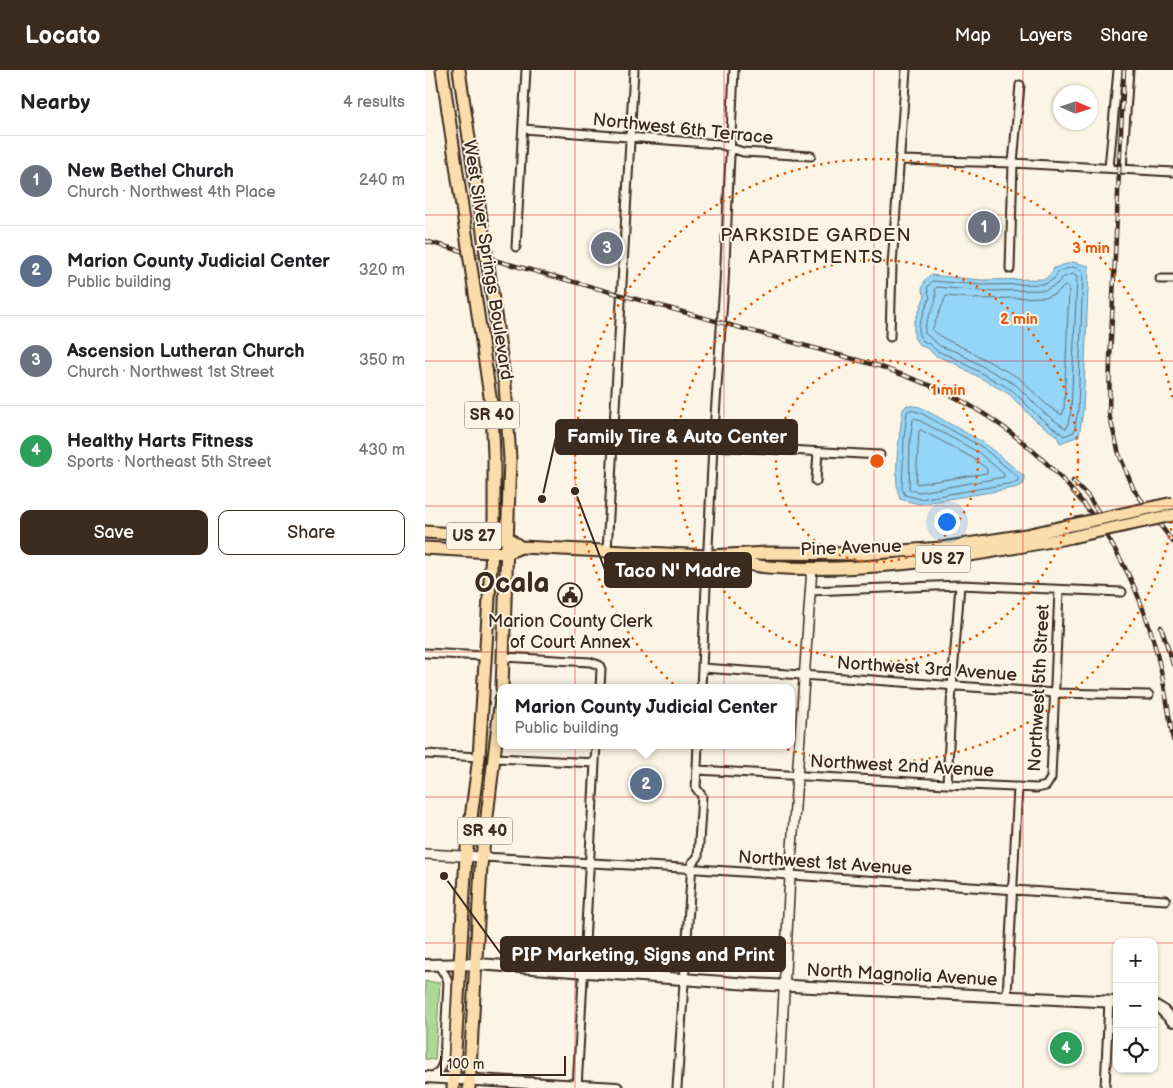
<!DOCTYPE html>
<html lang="en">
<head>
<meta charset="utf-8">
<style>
	:root { --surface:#fff; --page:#f2f2f2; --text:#202124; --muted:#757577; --line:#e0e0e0; --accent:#3b2a1e }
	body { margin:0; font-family:"Balsamiq Sans",sans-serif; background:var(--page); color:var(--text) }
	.controls { position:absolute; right:15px; bottom:15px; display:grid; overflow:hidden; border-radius:10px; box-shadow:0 1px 4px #0004 }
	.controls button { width:45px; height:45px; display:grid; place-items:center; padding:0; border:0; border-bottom:1px solid var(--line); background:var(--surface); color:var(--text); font:25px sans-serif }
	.compass { position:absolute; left:628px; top:15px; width:45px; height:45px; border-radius:50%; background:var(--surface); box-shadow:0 1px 4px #0004; rotate:93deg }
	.scale { position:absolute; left:15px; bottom:12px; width:126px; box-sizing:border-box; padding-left:5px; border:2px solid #3b2a1e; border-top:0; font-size:14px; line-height:18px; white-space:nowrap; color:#3b2a1e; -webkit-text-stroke:4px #fcf5e5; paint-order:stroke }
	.you { position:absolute; left:521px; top:451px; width:18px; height:18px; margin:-12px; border:4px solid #fff; border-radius:50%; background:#1a73e8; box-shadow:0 0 0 8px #1a73e833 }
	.badge { display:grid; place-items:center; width:32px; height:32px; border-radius:50%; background:var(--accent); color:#fff; font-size:16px; font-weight:700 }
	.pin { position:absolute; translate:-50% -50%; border:2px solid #fff; box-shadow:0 1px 5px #0006 }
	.popup { position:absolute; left:72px; top:614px; width:298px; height:65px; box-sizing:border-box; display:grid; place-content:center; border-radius:10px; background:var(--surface); filter:drop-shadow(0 1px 4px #0005); font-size:16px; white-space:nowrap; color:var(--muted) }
	.popup b { font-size:19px; color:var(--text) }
	.popup::after { content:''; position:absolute; left:50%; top:100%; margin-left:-10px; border:10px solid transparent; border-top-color:var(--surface) }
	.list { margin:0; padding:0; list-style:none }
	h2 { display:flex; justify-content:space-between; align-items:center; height:65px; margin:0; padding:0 20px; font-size:21px }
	h2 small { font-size:16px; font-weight:400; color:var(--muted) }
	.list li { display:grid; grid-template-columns:32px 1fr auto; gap:15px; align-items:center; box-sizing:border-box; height:90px; padding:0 20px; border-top:1px solid var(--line) }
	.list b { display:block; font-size:19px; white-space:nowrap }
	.list p { margin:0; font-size:16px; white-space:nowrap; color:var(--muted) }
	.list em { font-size:16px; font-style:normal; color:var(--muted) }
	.actions { display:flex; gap:10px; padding:15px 20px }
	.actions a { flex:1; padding:11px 0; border:1px solid var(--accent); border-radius:10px; text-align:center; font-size:18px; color:var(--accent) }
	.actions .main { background:var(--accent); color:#fff }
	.icon { flex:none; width:28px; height:28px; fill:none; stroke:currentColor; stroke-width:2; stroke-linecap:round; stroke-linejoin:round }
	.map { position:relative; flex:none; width:748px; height:1018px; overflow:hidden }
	header { display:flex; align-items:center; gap:30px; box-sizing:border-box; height:70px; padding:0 25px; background:var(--accent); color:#fff }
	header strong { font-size:24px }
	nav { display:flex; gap:28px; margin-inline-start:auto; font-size:18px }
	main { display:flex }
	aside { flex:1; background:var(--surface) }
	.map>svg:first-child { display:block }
	.green { fill:#add896; stroke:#74815a }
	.water { fill:#95d5f7; stroke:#7191a0 }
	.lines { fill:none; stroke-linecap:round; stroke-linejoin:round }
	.shore { stroke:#5f6e75; stroke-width:1 }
	.minor-casing { stroke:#3b2a1e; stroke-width:11 }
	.tertiary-casing { stroke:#3b2a1e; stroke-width:12 }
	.secondary-casing { stroke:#3b2a1e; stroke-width:14 }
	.primary-casing { stroke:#3b2a1e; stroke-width:15 }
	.trunk-casing { stroke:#3b2a1e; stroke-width:15 }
	.minor { stroke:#fcf5e5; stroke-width:7 }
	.tertiary { stroke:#fcf5e5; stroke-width:9 }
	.secondary { stroke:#fcf5e5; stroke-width:10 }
	.primary { stroke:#faddab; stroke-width:11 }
	.trunk { stroke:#faddab; stroke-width:11 }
	.rail-casing { stroke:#3b2a1e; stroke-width:4.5 }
	.rail { stroke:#fcf5e5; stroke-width:2.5; stroke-dasharray:8; stroke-linecap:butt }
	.primary-bridge-casing { stroke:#3b2a1e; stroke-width:15; stroke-linecap:butt }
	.trunk-bridge-casing { stroke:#3b2a1e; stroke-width:15; stroke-linecap:butt }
	.primary-bridge { stroke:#faddab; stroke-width:11 }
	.trunk-bridge { stroke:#faddab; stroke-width:11 }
	.grid { fill:none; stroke:#d62828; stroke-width:1; stroke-opacity:0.55 }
	.ring { fill:none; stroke:#e8590c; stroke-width:2.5; stroke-dasharray:2.5 5 }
	.labels { text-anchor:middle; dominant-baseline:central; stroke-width:4; stroke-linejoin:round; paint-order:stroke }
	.shield { fill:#fcf5e5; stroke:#75675a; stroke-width:1 }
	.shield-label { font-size:16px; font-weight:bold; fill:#3b2a1e }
	.street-label { font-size:18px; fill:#3b2a1e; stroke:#fcf5e5 }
	.poi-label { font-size:18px; fill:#3b2a1e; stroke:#fcf5e5 }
	.neighbourhood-label { font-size:19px; letter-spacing:1px; fill:#3b2a1e; stroke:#fcf5e5 }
	.town-label { font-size:28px; font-weight:bold; fill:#3b2a1e; stroke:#fcf5e5 }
	.centre { fill:#e8590c; stroke:#fcf5e5; stroke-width:2.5 }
	.ring-label { font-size:15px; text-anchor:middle; font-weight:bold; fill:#e8590c; stroke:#fcf5e5; stroke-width:4; stroke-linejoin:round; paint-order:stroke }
	.leader { fill:none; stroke:#3b2a1e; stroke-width:2 }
	.callout-dot { fill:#3b2a1e; stroke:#fcf5e5; stroke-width:2 }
	.callout { fill:#3b2a1e; stroke:#3b2a1e; stroke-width:2 }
	.callout-label { font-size:19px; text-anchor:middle; font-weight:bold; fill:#fff }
</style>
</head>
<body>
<header>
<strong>Locato</strong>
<nav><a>Map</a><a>Layers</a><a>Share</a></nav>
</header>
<main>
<aside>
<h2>Nearby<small>4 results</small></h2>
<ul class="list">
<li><span class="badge" style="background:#6b7280">1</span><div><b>New Bethel Church</b><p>Church · Northwest 4th Place</p></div><em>240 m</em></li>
<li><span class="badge" style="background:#5c6f8a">2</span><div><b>Marion County Judicial Center</b><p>Public building</p></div><em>320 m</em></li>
<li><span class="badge" style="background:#6b7280">3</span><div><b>Ascension Lutheran Church</b><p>Church · Northwest 1st Street</p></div><em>350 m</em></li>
<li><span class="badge" style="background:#2e9e5b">4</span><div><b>Healthy Harts Fitness</b><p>Sports · Northeast 5th Street</p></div><em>430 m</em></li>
</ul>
<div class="actions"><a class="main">Save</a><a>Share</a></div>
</aside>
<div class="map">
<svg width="748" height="1018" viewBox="0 0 748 1018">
	<rect width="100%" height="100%" fill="#fcf5e5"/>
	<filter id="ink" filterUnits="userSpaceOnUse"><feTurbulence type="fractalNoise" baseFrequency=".02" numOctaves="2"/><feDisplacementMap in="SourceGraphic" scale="10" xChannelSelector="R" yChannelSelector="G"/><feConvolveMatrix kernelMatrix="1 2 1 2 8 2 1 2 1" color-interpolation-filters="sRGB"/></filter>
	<g filter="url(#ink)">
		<path class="green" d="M0,911L15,913L10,990L0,989Z"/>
		<path class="water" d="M648,192L664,196L658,341L654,366L635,373L632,366L611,351L584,324L527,292L509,285L504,279L494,275L489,267V253L500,226L497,219L500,210L505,205L556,210L620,209L625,205L629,198Z
			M482,335L495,337L559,373L599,406V414L589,418L494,434L475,429C467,408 475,362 478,339Z"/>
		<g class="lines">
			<path class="shore" d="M648,197L657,200L658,202L653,341L649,362L639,366L614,347L587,320L529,288L512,281L506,275L498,271L494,265V255L505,227L502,218L507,211L556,215L620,214L629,209L633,202Z
				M648,204L652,207L646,340L642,358H640L618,342L591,315L532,282L515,276L500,263C498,248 515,236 510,220L512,217L556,221L621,220L632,214L637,208Z
				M640,216H643L644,218L639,339L637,345L623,336L594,308L535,276L520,269L507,260L521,226L556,229L621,227L630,224Z
				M485,340L494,342L557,377L593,407V411L588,413L495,429L480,425L477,419L479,369L482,342Z
				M490,348L553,382L579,404V407L495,422L484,420L485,370L488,350Z
				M496,360L548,388L562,399V403L492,414L491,412L494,361Z"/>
			<g class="minor-casing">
				<path id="minor" d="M98,59L294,74L318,82L386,86
					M475,90L588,93L748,102
					M684,98L693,0
					M697,99L704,0
					M91,177L101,0
					M585,199L588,93L595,15
					M735,209H748
					M465,267L467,195L481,0
					M288,376L455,385
					M391,411L393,382
					M182,481L209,0
					M385,521L535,515L697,522
					M0,583L60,586
					M79,587L165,592L174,595L176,599L175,618
					M278,598L630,623L724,625
					M276,618L288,376L299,214L309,0
					M0,684L54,687
					M70,688L170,693
					M272,700L522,714L612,718L621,716L626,708L634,520
					M522,714L527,617L535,515
					M57,787L258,798L741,830
					M582,926L593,717
					M7,1008L15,1000L19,990L23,912L21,906L13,895
					M152,1018L171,675
					M252,1018L267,793L273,787L277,726L271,718L273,675
					M680,1018L684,931"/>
			</g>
			<g class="tertiary-casing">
				<path id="tertiary" d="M0,784L57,787
					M354,1018L365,806L387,498"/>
			</g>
			<g class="secondary-casing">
				<path id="secondary" d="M0,895L52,894L325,914L692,932
					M729,935L736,939L748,951
					M0,1007L192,1018"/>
			</g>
			<g class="primary-casing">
				<path id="primary" d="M17,0L39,150
					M34,0L57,156
					M66,216L80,314L85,389L77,618
					M28,1018L41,786L54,687L69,449V386L67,340L48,210
					M44,1018L56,796L76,629"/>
			</g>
			<g class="trunk-casing">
				<path id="trunk" d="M0,462L83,468L95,477
					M0,478L82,483L96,477L283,486L342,483L436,484L517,478L601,465L642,456
					M301,489C315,492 329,496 343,497C444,504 548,486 647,467"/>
			</g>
			<use href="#minor" class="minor"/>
			<use href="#tertiary" class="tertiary"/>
			<use href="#secondary" class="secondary"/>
			<use href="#primary" class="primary"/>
			<use href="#trunk" class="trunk"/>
			<g class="rail-casing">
				<path id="rail" d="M699,0L685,289L684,344L694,384L709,420L748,472
					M0,171L454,296C477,305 502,313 524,324C609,367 680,442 715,531C733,575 741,623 748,670
					M648,411L662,425L679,450
					M736,557L748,594"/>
			</g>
			<use href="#rail" class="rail"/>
			<g class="primary-bridge-casing">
				<path id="primary-bridge" d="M39,150L48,210
					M57,156L66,216"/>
			</g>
			<g class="trunk-bridge-casing">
				<path id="trunk-bridge" d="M642,456L748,433
					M647,467L748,445"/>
			</g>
			<use href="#primary-bridge" class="primary-bridge"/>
			<use href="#trunk-bridge" class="trunk-bridge"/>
		</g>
	</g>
	<path class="grid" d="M150,0V1018M299,0V1018M449,0V1018M598,0V1018M0,145H748M0,291H748M0,436H748M0,582H748M0,727H748M0,873H692M729,873H748"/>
	<g class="ring">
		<circle cx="452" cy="391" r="101"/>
		<circle cx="452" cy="391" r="201"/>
		<path d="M748 451A302 302 0 1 1 748 331"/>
	</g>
	<defs>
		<g id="civic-ring" transform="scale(1.25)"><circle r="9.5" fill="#fcf5e5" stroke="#3b2a1e" stroke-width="1.5"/><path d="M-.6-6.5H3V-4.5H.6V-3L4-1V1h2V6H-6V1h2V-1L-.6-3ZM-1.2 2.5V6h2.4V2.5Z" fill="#3b2a1e"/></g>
	</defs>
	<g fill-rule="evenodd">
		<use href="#civic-ring" x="145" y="525"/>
	</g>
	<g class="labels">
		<g class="shield">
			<rect x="39.5" y="331.5" width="55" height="27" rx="4"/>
			<rect x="21.5" y="452.5" width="55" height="27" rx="4"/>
			<rect x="490.5" y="475.5" width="55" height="27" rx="4"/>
			<rect x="32.5" y="747.5" width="55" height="27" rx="4"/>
		</g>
		<g class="shield-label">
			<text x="67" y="345">SR 40</text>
			<text x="49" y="466">US 27</text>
			<text x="518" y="489">US 27</text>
			<text x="60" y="761">SR 40</text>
		</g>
		<g class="street-label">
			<text transform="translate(258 59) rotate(6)">Northwest 6th Terrace</text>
			<text transform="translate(63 190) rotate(81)">West Silver Springs Boulevard</text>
			<text transform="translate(426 478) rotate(-2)">Pine Avenue</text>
			<text transform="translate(502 599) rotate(4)">Northwest 3rd Avenue</text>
			<text transform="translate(614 618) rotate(-87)">Northwest 5th Street</text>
			<text transform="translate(477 696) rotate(3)">Northwest 2nd Avenue</text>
			<text transform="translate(400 793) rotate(4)">Northwest 1st Avenue</text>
			<text transform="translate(477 905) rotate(3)">North Magnolia Avenue</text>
		</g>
		<g class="poi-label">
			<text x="145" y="551">Marion County Clerk<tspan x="145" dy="21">of Court Annex</tspan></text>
		</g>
		<g class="neighbourhood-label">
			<text x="391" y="165">PARKSIDE GARDEN<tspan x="391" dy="22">APARTMENTS</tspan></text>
		</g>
		<g class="town-label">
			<text x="87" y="513">Ocala</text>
		</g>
	</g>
	<circle cx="452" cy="391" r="8" class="centre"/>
	<g class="ring-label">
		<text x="666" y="183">3 min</text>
		<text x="594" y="254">2 min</text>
		<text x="523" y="325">1 min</text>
	</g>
	<path class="leader" d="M117 429L131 367M150 421L180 500M19 806L76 884"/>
	<g class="callout-dot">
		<circle cx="117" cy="429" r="5"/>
		<circle cx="150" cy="421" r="5"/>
		<circle cx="19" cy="806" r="5"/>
	</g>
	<g class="callout">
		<rect x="131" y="350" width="241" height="34" rx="5"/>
		<rect x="180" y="483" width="146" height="34" rx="5"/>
		<rect x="76" y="867" width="284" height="34" rx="5"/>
	</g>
	<g class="callout-label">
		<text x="252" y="373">Family Tire &amp; Auto Center</text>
		<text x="253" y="507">Taco N' Madre</text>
		<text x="218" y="891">PIP Marketing, Signs and Print</text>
	</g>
</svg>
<div class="controls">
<button>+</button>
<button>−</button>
<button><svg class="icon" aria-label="locate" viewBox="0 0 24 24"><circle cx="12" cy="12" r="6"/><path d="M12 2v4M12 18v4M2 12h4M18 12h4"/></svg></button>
</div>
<svg class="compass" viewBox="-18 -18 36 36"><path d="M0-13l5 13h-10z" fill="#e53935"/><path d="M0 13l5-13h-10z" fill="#757577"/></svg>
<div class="scale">100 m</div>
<div class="you"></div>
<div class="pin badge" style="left:559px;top:157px;background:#6b7280">1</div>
<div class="pin badge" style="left:221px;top:714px;background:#5c6f8a">2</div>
<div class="popup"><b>Marion County Judicial Center</b>Public building</div>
<div class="pin badge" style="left:182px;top:178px;background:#6b7280">3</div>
<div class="pin badge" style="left:641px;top:978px;background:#2e9e5b">4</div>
</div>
</main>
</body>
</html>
